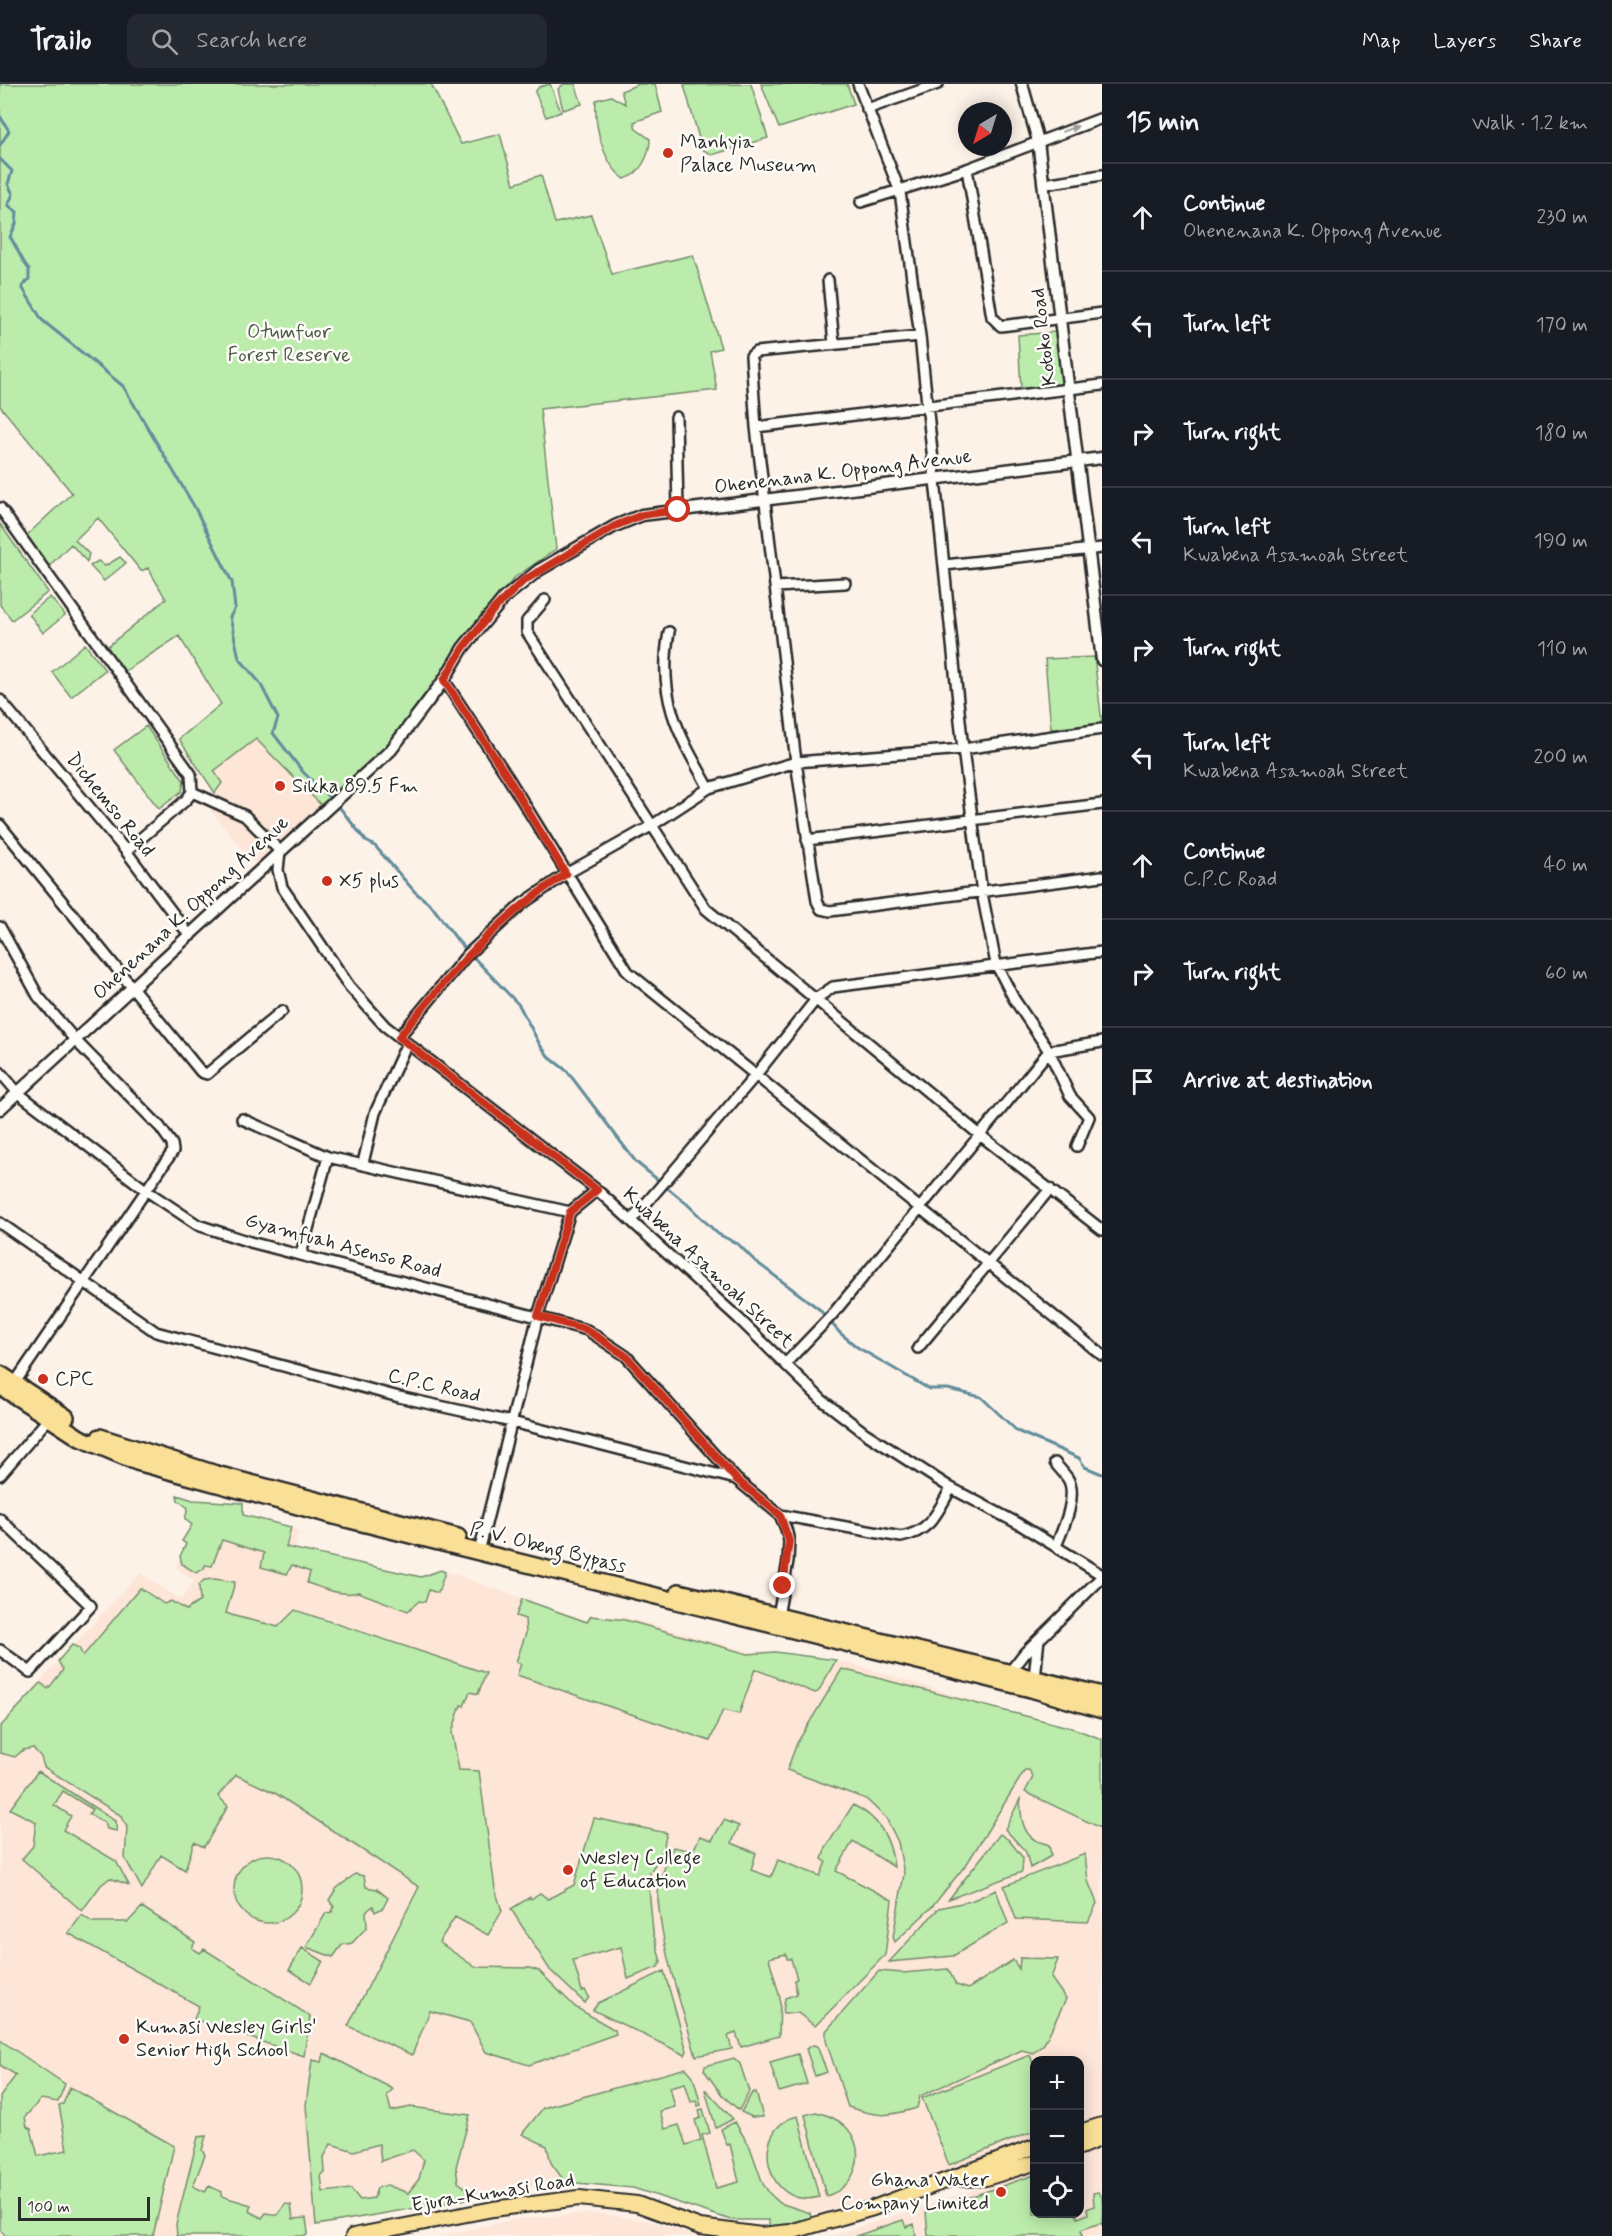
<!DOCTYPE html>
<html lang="en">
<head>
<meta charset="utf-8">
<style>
	:root { --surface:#171b24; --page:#242831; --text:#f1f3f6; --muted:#9ea1a6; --line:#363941 }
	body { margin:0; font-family:Mynerve,sans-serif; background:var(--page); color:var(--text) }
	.controls { position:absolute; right:18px; bottom:18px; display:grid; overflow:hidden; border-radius:12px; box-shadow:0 3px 15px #0003 }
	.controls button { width:54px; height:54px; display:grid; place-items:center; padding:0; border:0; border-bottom:2px solid var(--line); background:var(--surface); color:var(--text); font:30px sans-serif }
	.compass { position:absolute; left:958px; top:18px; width:54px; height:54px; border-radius:50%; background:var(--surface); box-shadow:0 3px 15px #0003; rotate:218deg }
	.scale { position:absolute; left:18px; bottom:15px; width:132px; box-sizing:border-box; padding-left:6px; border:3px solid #2b2b2b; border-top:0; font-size:16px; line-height:21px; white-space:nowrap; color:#2b2b2b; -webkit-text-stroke:4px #fdfcf7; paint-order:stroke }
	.stop { position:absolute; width:18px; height:18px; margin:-14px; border:4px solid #c8321e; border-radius:50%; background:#fff }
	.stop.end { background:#c8321e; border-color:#fff; box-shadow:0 2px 6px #0008 }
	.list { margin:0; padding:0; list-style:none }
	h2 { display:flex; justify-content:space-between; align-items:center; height:78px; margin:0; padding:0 24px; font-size:26px }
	h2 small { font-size:20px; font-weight:400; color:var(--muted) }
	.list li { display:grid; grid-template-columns:39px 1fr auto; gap:18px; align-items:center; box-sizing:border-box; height:108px; padding:0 24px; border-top:2px solid var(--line) }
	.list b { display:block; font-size:22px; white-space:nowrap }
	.list p { margin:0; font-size:20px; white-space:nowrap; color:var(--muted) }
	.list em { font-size:20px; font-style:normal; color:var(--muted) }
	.icon { flex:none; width:33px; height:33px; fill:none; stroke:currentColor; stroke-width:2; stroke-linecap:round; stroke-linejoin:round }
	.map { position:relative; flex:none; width:1102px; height:2152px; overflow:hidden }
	header { display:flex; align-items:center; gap:36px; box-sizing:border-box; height:84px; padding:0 30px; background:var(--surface); border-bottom:2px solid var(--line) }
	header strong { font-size:28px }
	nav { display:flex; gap:33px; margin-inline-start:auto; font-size:21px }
	.search { width:420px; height:54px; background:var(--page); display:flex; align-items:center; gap:15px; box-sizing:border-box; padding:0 21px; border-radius:12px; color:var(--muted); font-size:22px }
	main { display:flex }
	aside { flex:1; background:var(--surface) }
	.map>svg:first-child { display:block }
	.built { fill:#fde5d7 }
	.green { fill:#bcecac; stroke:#748c6c; stroke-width:1.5; fill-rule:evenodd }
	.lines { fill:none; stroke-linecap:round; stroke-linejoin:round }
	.stream { stroke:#628d9c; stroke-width:3 }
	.minor-casing { stroke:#2b2b2b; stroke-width:14 }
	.tertiary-casing { stroke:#2b2b2b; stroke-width:15 }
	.primary-casing { stroke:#2b2b2b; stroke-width:18 }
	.trunk-casing { stroke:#2b2b2b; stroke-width:20 }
	.minor { stroke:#fdfcf7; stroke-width:9 }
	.tertiary { stroke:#fdfcf7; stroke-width:10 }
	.primary { stroke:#fadf96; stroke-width:14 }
	.trunk { stroke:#fadf96; stroke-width:15 }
	.oneway { fill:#9e9e9b }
	.route { stroke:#c8321e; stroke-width:8 }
	.poi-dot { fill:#c8321e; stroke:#fdfcf7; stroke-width:2 }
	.labels { text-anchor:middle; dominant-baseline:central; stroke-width:5; stroke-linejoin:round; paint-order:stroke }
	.poi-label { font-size:20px; fill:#2b2b2b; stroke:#fdfcf7; text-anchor:start }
	.park-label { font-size:20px; fill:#4f5b4b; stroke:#fdfcf7 }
	.street-label { font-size:20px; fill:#2b2b2b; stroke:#fdfcf7 }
</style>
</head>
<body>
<header>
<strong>Trailo</strong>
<div class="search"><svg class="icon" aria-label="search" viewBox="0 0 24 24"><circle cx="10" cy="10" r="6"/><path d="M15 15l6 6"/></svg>Search here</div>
<nav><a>Map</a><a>Layers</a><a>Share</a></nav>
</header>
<main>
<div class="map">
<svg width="1102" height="2152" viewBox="0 0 1102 2152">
	<rect width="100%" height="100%" fill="#fdf2e8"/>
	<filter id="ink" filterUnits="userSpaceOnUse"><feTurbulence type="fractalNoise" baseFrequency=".0167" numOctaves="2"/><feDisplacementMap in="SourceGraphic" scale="12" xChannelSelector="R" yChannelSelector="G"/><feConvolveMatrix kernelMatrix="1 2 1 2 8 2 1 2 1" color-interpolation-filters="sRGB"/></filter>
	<g filter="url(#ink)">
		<path class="built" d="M256,655L321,721L256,781L211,727L215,709L222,699L214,687Z
			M212,1423L299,1447L295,1465L421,1492L442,1486L587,1537L591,1531L624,1533L755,1569L846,1578L1067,1645L1102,1659V2031L1080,2039V1976H1034V2055L870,2114L799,2134L637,2103L567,2095L480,2114L256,2152H0V1641L140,1489L181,1516L194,1497L175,1483Z
			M1102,2064V2152H831L1034,2086V2130H1080V2071Z
			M596,2129L648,2137L698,2152H438L517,2135Z"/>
		<path class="green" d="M0,0H431L461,60L500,50L514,100L541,91L555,139L591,131L612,190L693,171L721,264L710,267L717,306L540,325L556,465L514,494L450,575L427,615L390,659L321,721L256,655L214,687L222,699L215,709L179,655L221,620L179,552L124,588L107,563L166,515L148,484L141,487L98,434L75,456L89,470L87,478L71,460L49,482L26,452L72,409L0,322Z
			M550,0L561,28L546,33L535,8L539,3Z
			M575,0L582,20L563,26L558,5L564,0Z
			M639,0H655L662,28L634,38L636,45L650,55C650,70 641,90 625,95C603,81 594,41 596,16L611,12L625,20L621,7Z
			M751,0L768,54L712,71L702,65L684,1Z
			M761,0H847L854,20L779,44Z
			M1056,248L1063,300L1021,305L1018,251Z
			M0,440L48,508L12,536L0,521Z
			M120,473L126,479L104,497L90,482L98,477L105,482Z
			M50,513L65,531L43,549L29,530Z
			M85,560L105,586L71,613L52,588Z
			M1094,573L1102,639L1051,645L1045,575Z
			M146,642L184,697L182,707L159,725L114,666Z
			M177,1411L193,1416L243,1419V1431L291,1443L286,1463L421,1493L441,1486L445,1488L438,1509L429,1506L425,1518L419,1517L408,1527L358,1508C342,1513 323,1504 307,1499L310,1488L292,1481L287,1490L261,1483L264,1469L222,1456L212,1482L205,1481L204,1485L196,1489L182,1480L180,1472L186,1460L182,1457L192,1441L185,1435L188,1424L178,1416Z
			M215,1495L235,1498L226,1529C244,1536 260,1537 278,1543L295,1526L486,1589L478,1610L470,1608L464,1622L461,1621L452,1648L459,1686L479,1687L495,1805L502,1827L488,1851L455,1833L439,1858L475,1883L530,1884L539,1887L575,1923L615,1946L616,1950L529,1981L486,1968L470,1938L430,1927L412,1971L348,1942L419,1803L275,1709L236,1691L218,1712L228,1722L204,1763L194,1758L185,1786L161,1771L142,1805L125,1774L127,1743L120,1731L44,1683L41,1673L33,1664L23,1666L15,1673L0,1669V1643L41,1599L48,1605L63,1586L58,1577L72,1561L79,1564L83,1572L140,1504L164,1520L171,1517L186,1526L200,1517L199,1501L204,1496Z
			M522,1515L587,1538L591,1532L625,1536L748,1570L775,1568L836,1576L818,1608L815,1609L755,1585L739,1630L723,1626L710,1657L517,1591L521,1580L516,1578L526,1549L525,1535L516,1532Z
			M842,1585L1072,1644L1102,1655V1747L1099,1743L1025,1708L1033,1693L1029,1686H1025L968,1778L932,1823L895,1858L893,1853L904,1790L898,1758L886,1734L866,1715L787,1686L797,1659Z
			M38,1687L115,1737L117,1747L107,1745L105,1739L89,1730L92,1725L63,1707L54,1721L71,1732L63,1746L116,1777L129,1801L110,1794L101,1801L82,1827L22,1775L33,1762L36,1738L10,1725Z
			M1020,1715C1021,1729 1021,1748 1035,1756C1038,1758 1045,1759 1049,1761L1051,1772L1030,1784L1026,1768L1005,1745Z
			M853,1721C879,1733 891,1755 894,1783L853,1757L836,1787L892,1816L885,1871L815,1942L798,1929H783L785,1914L797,1910L794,1896L797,1895L791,1875H787L786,1870L769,1874L780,1914L779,1952L741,1963L736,1949L728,1952L732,1965L696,1972C682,1922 662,1868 658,1815C657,1798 667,1778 673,1763L693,1767L700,1752L712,1756L724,1736L739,1742L732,1759L756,1769L751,1786L771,1793L778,1776L820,1792L826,1778L822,1775L826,1763Z
			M594,1734L667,1749L661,1771L650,1788L649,1804L653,1848L661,1878L658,1883L628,1895L621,1863L573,1876L582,1907L585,1906L589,1913L585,1919L550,1886L511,1825L530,1813L531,1815L540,1809L548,1815L574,1801Z
			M1000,1750L1009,1756L1023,1774L1022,1788L949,1815Z
			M1085,1770L1088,1797L1097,1819L1088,1838L1016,1835L1004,1802Z
			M234 1805a34 34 0 1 1 68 0a34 34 0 1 1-68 0Z
			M355,1790L364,1792L366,1803L377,1805L388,1814L383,1824L375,1828L373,1822L366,1828L367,1843L352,1859L342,1861L333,1873L306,1863L326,1829L332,1828L334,1823L329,1816L336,1805Z
			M996,1806L1008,1839L953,1872L889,1878L939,1824L971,1817Z
			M142,1823L195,1858L192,1864L200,1869L204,1865L310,1932L304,1972L194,1935L199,1922L68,1849L82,1831L92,1838H128Z
			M302,1864L323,1877L311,1899L289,1886Z
			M1020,1874L1058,1875L1051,1894L1066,1915L1044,1960L1033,1969L1022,1966L920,2012L917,2024C887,2033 878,2033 848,2023L826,1957V1947L879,1887L903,1889L948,1885L956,1901L968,1905L1013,1876L1019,1885Z
			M664,1887L687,1967L685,1971L593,1926L598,1919Z
			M0,1956L65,2000L58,2018L41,2015L25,2033L27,2043L31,2045L38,2072L67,2066L59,2021L63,2020L70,2003L174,2062L153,2152H6L0,2146V2013L16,1991L0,1981Z
			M813,1961L817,1962L827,1988L815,1992L806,1965Z
			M324,1969L393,2005L387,2011L391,2027L411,2023L470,2031L456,2083L458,2098L467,2105L468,2115L316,2141L306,2021L312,1976L322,1978ZM331,2060L354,2067L379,2060L381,2077L413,2066L424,2076L419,2095L408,2109L387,2101L377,2104L374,2114L360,2116L351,2105L323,2108L321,2091L325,2089L324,2073Z
			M798,1970L807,2000L779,2008L770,1978Z
			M1030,1971L1034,1982V2047L949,2081L922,2014Z
			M734,1974L740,1980L749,2007L739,2026L722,2011L704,1986L705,1982Z
			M686,1984L693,1992L701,2021L698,2022L696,2017L691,2018L685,1999L670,2003L675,2023L660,2027L665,2045L679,2041L686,2061L701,2056L695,2036L701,2034L699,2026L703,2025L710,2049L702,2051L716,2104L739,2098L730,2060L727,2061L721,2045L735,2038L750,2063L763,2100L770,2110L780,2119L810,2129L812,2138L769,2145V2136H731L633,2104L565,2098L551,2079L547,2062L522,2050L543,2024Z
			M705,2006H706L733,2035L716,2044Z
			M756,2008L763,2033H752L741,2028L752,2009Z
			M816,2028C827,2031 837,2034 846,2043C868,2066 857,2104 826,2112L805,2031Z
			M798,2032L819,2113C766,2128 747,2043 798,2032Z
			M206,2052L202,2066L205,2071L193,2102L205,2108L209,2102L222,2108L221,2112L251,2121L249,2127L262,2134L266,2129L278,2131L285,2120L291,2121L293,2135L306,2134L308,2148L306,2152H177L176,2140L198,2053Z
			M1034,2091V2130H1076L1078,2134L1088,2130L1087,2125L1094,2122L1093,2109L1098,2108L1102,2112V2141L1100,2139L1081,2146L1082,2152H928L926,2128Z
			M903,2136L906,2143L914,2140L916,2152H856Z"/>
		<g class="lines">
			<path class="stream" d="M0,32L9,47L0,61
				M0,75L12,87L8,100L13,110L8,121L17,128L16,140L10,153C18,164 20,175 29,185V195L22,203L42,236L123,302L194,422L232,498L235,524L230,533L239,574L260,599L278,634L273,649L303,688L340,724L366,757L375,762L415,808L431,821L458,857L519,921L540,961L549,973L567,987L636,1078L686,1119L718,1150L738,1160L755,1177L819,1225L840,1249L857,1263L929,1305H948L981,1313L1017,1347L1079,1374L1085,1383L1102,1390"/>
			<g class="minor-casing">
				<path id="minor" d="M858,0L900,108L920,252L963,665L982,809L996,880L1014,915L1049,967L1070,1012L1089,1033L1077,1062
					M867,25L938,0
					M967,85L992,233L1001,242L1102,229
					M1044,100L1102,91
					M861,118L967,85L1102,34
					M828,196L834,260
					M920,252L756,268L751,272L756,343L796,678L817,817L821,825L830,827L1102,792
					M676,333L678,426
					M756,343L1102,301
					M0,424L191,690L192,708L186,716L126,767
					M945,481L1102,464
					M776,503L845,499
					M545,516L527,537V548L706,825L980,1051L1102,1146
					M669,548C657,614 678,649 709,704
					M444,596L507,692L628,888L1102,1271
					M0,616L126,767L190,852
					M192,708L245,732L280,767L278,786L282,803L349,902L385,942L597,1106L738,1234L822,1316L865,1349L951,1404L1019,1440L1102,1491
					M0,741L201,988L207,990L282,927
					M807,756L1102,720
					M0,843L38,912L76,957L160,1043L172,1060L173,1067L14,1300
					M399,953L467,871L522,820L566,790L651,742L709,704L796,678L963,665L1102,645
					M0,988L18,1009L147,1107L198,1141L250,1158L587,1246L626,1272L736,1395
					M242,1035L328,1073L570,1128
					M363,1079L375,1029L407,959
					M631,1137L755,992L817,914L833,903L1102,868
					M0,1139L156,1248L399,1313L512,1338L736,1395L780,1431L786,1445L789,1457L788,1477L778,1532
					M301,1170L328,1073
					M918,1264L1050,1105
					M785,1280L832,1231L1049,967L1102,958
					M1055,1379C1059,1384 1064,1389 1068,1395C1078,1412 1063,1445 1056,1462
					M0,1391L49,1334
					M780,1431L901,1453C931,1447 937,1429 951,1404
					M0,1435L91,1522L30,1588L0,1566
					M479,1468L538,1232L570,1128L597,1106"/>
			</g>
			<g class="tertiary-casing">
				<path id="tertiary" d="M1022,0L1038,57L1102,576
					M0,1025L391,666L444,596L463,564L504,514L539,486L615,442L642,431L1102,374
					M1007,1592L1025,1569L1102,1493
					M1034,1600L1038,1559"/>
			</g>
			<g class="primary-casing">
				<path id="primary" d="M1080,2048L1102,2041
					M1080,2063L1102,2054
					M962,2095L986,2094L1034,2079
					M353,2152L493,2125L579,2114L637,2120L700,2143L761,2151L790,2148L873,2124L1034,2063"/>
			</g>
			<g class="trunk-casing">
				<path id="trunk" d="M0,1290L66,1333
					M0,1302L80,1354L137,1378L338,1433L1031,1605L1102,1626
					M100,1353L216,1390L458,1453
					M679,1508L1102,1611"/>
			</g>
			<use href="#minor" class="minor"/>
			<use href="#tertiary" class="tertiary"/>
			<use href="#primary" class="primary"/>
			<use href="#trunk" class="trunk"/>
		</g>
		<defs><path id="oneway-solid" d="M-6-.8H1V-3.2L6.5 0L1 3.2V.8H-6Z" transform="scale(1.5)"/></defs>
		<use class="oneway" href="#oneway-solid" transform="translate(1070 45) rotate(-20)"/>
	</g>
	<g class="lines" filter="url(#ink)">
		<path class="route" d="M678,426L642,431L615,442L523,497L494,525L463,564L444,596L507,692L566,790C494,836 452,888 399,953L597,1106L570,1128L538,1232L587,1246L626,1272L736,1395L780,1431L789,1457L783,1502"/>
	</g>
	<g class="poi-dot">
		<circle cx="668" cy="69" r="6"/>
		<circle cx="280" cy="702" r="6"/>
		<circle cx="327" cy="797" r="6"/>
		<circle cx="43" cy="1295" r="6"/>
		<circle cx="568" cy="1786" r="6"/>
		<circle cx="124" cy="1955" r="6"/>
		<circle cx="1001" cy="2108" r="6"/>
	</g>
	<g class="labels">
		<g class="poi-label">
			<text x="680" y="58">Manhyia<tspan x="680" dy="23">Palace Museum</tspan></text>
			<text x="292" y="702">Sikka 89.5 Fm</text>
			<text x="339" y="797">X5 plus</text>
			<text x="55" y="1295">CPC</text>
			<text x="580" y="1774">Wesley College<tspan x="580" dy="23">of Education</tspan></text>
			<text x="136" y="1943">Kumasi Wesley Girls'<tspan x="136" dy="23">Senior High School</tspan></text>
			<text x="989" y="2096" text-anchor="end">Ghana Water<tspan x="989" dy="23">Company Limited</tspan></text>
		</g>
		<g class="park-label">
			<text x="289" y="248">Otumfuor<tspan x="289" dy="23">Forest Reserve</tspan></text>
		</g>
		<g class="street-label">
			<text transform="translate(1044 253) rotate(-97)">Kotoko Road</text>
			<text transform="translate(843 388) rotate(-7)">Ohenenana K. Oppong Avenue</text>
			<text transform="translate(110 721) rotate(51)">Dichemso Road</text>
			<text transform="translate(191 824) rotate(-43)">Ohenenana K. Oppong Avenue</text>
			<text transform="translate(343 1162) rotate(15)">Gyamfuah Asenso Road</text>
			<text transform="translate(708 1184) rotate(43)">Kwabena Asamoah Street</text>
			<text transform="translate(434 1302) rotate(13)">C.P.C Road</text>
			<text transform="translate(548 1464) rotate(14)">P. V. Obeng Bypass</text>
			<text transform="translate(493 2109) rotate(-9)">Ejura-Kumasi Road</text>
		</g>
	</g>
</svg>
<div class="controls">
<button>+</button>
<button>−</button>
<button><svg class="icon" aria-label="locate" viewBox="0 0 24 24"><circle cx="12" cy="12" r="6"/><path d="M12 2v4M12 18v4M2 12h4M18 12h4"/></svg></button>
</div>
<svg class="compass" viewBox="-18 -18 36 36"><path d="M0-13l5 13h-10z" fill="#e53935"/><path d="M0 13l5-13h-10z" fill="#9ea1a6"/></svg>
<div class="scale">100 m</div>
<div class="stop" style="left:678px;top:426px"></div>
<div class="stop end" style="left:783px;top:1502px"></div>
</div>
<aside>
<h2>15 min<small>Walk · 1.2 km</small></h2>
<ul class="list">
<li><svg class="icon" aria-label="ahead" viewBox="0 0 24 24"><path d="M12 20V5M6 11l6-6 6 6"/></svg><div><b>Continue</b><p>Ohenenana K. Oppong Avenue</p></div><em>230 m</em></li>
<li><svg class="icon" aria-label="left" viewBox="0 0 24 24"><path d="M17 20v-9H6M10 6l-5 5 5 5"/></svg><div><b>Turn left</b></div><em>170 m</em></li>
<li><svg class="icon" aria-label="right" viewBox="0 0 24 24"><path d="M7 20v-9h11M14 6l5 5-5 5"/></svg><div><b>Turn right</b></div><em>180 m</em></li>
<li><svg class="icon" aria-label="left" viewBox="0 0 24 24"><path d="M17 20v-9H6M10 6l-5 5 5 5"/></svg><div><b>Turn left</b><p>Kwabena Asamoah Street</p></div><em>190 m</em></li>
<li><svg class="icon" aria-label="right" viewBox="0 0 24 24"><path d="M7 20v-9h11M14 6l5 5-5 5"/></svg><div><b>Turn right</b></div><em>110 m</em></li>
<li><svg class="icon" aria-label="left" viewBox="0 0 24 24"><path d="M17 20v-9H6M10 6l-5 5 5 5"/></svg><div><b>Turn left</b><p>Kwabena Asamoah Street</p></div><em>200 m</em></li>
<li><svg class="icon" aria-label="ahead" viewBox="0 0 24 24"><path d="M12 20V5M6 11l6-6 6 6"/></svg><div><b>Continue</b><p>C.P.C Road</p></div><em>40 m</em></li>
<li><svg class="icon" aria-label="right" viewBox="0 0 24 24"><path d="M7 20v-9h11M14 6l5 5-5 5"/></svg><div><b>Turn right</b></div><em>60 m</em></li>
<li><svg class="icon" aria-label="arrive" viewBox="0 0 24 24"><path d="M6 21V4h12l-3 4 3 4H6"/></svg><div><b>Arrive at destination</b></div></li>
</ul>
</aside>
</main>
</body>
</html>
